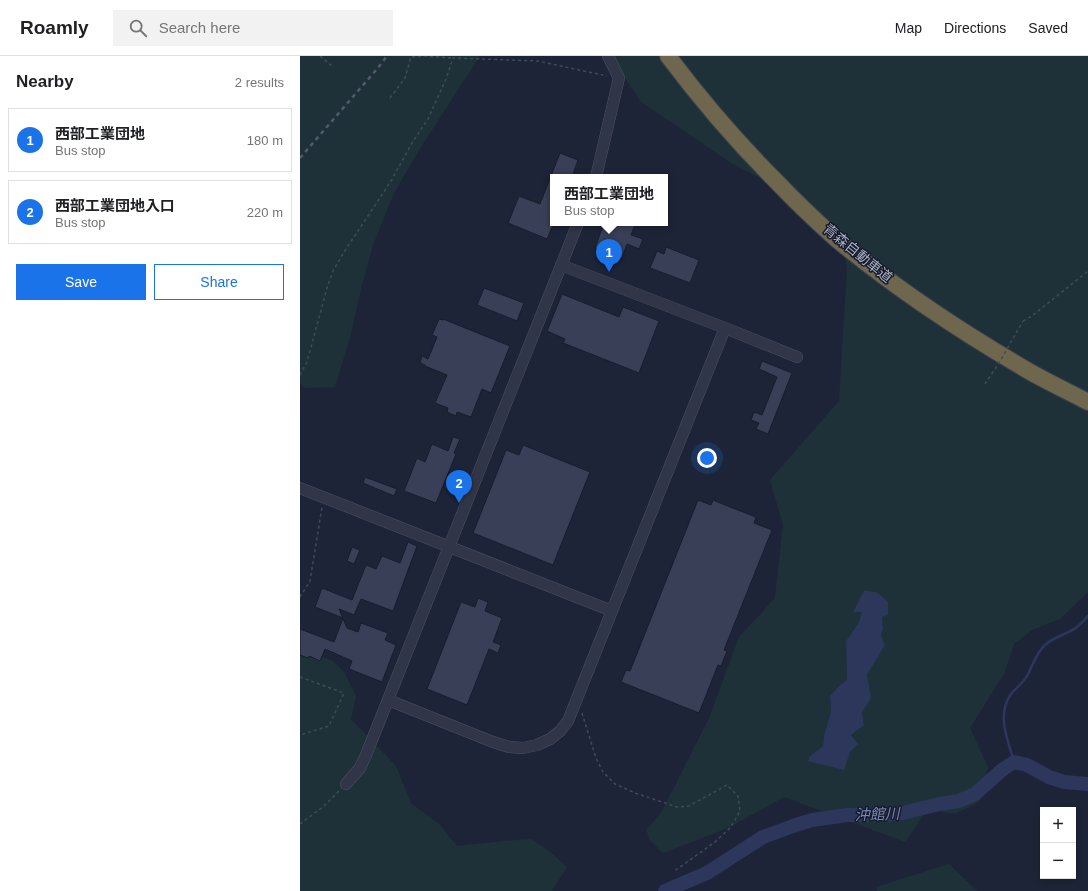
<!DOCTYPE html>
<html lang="en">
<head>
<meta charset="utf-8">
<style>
	:root { --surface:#fff; --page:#f2f2f2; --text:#202124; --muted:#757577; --line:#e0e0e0; --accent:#1a73e8 }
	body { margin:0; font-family:Helvetica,"Noto Sans JP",sans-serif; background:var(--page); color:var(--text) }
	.controls { position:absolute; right:12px; bottom:12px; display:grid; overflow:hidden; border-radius:0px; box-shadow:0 2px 6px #0003 }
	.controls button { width:36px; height:36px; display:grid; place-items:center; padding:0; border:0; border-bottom:1px solid var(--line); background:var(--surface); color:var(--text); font:20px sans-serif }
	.you { position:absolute; left:407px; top:402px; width:14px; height:14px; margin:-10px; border:3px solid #fff; border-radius:50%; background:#1a73e8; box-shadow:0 0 0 6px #1a73e833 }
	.badge { display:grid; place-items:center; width:26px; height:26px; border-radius:50%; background:var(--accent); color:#fff; font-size:13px; font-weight:700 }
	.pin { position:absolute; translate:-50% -33px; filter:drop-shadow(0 1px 2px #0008) }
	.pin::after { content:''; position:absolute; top:21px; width:14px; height:12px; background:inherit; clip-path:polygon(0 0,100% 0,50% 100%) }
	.popup { position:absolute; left:250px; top:118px; width:118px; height:52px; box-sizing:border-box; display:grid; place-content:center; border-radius:0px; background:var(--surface); filter:drop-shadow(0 1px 3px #0005); font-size:13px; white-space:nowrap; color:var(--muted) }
	.popup b { font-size:15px; color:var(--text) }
	.popup::after { content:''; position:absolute; left:50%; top:100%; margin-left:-8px; border:8px solid transparent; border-top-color:var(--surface) }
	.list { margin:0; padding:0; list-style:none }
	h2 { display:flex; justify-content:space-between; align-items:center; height:52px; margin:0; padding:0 16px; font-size:17px }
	h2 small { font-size:13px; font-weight:400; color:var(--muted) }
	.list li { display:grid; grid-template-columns:26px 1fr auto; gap:12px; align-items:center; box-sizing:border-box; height:64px; margin:0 8px 8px; padding:0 8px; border:1px solid var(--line); border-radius:0px }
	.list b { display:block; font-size:15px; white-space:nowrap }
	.list p { margin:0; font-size:13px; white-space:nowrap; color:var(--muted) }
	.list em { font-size:13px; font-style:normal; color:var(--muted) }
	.actions { display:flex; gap:8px; padding:12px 16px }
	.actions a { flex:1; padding:9px 0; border:1px solid var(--accent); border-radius:0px; text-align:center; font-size:14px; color:var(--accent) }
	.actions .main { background:var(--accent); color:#fff }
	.icon { flex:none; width:22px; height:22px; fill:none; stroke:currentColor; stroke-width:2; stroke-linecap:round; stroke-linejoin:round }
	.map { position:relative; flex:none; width:788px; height:835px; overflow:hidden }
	header { display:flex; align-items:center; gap:24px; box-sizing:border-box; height:56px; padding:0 20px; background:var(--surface); border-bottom:1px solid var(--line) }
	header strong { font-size:19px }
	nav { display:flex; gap:22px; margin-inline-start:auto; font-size:14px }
	.search { width:280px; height:36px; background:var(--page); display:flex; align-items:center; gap:10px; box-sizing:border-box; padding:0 14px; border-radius:0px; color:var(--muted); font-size:15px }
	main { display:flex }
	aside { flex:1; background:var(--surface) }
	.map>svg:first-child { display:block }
	.green { fill:#1f3138; fill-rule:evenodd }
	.water { fill:#2c375b }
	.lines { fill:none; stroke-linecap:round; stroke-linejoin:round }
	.stream { stroke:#2c375b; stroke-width:2.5 }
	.river { stroke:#2c375b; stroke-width:14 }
	.building { fill:#383f57; stroke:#181d2d }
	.minor-casing { stroke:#4b5062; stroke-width:12 }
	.highway-casing { stroke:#3b4051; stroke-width:18 }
	.path { stroke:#3c4e55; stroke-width:1.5; stroke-dasharray:3 3; stroke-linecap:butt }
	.minor { stroke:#303647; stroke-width:11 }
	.highway { stroke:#6e674d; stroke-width:16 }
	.rail { stroke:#52596f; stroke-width:2.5; stroke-dasharray:4 4; stroke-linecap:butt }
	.path-bridge { stroke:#3c4e55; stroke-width:1.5; stroke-dasharray:3 3; stroke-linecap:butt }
	.labels { text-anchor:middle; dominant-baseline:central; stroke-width:3; stroke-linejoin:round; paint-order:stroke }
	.street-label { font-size:14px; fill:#aab0c5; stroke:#161b2b }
	.water-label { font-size:15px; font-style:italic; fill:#7787b5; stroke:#161b2b }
</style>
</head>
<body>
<header>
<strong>Roamly</strong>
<div class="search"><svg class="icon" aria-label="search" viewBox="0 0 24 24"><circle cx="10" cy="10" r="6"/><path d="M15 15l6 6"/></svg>Search here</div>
<nav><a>Map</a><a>Directions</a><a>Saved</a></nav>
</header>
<main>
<aside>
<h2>Nearby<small>2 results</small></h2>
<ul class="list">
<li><span class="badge">1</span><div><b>西部工業団地</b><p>Bus stop</p></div><em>180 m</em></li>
<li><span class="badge">2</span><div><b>西部工業団地入口</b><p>Bus stop</p></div><em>220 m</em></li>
</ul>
<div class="actions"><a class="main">Save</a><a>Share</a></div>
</aside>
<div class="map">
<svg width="788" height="835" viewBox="0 0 788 835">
	<rect width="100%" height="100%" fill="#1d2437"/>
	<path class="green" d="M0,0H180L121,91L94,137L73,189L61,233L50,282L35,331L3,332L0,325Z
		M311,0H788V536L760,563L732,574L714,588L704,618L670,672L688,711L679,746L655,758L627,754L605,786L484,741L428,772L363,797L350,784L346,774L361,757L409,662L439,581L475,542L483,469L470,424L539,345L547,212L543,185L523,159L470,127L431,107L340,45ZM588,546L582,561L583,573L581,579L585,589L567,619L562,655L564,669L551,679L558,688L550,696L510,700L523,690L524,679L531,656L530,640L539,630L547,624L546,585L558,568L562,556H554Z
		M0,592L33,605L44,616L56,640L51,663L96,710L111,747L139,768L157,790L204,785L231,783L248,794L267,811L252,835H0Z
		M649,808L677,835H577L576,831Z"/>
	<path class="water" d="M564,535C577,535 579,537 588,546V559L582,561L583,573L581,579L585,589L567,619L571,642L562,656L564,669L551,679L558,688L550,696L544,714L508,705L510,700L523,690L524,679L531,656L530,640L539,630L547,624L546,585L558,568L562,556H553Z"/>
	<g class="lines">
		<path class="stream" d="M714,706C708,684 696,659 711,638C716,632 723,627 727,620C733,609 736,597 745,589C755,580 768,578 777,571C781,568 785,563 788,560"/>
		<path class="river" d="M365,835L407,817L463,781L493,770L512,764L547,759H586L603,757L639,748L659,745L675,738L702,714L714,706L727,709L749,721L764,726L788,728"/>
	</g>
	<path class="building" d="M260,97L278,104L272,121H253V169L247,183L208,167L219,140L240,148Z
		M304,167H336L331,179L343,183L339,193L327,188L322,202L295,192Z
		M366,191L399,204L390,227L350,212L357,195L364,198Z
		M184,232L224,247L217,265L177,249Z
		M262,238L319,261L323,251L359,265L339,317L263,287L265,283L247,275Z
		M139,263L143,264V263L210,290L191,337L182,333L171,361L157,356L156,360L147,356L148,352L135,347L147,319L125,310V309L120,307L122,300L128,303L137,281L132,279Z
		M462,305L492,317L468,378L456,373L459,367L451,364L454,356L462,359L477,321L459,313Z
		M153,381L160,383L154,397L156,398L136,447L104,435L117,402L125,406L132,388L148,395Z
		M223,389L290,416L253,509L173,477L206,394L219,399Z
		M65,421L97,433L94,440L63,427Z
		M398,444L411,449L413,444L430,451L456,461L454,467L472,474L424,594L427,595L421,610L418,609L399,657L321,626L326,614L330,615Z
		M108,486L117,490L93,555L61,543L54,559L39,553L47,572L58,576L61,567L88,577L85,584L96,589L82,626L49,613L52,605L25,593L20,605L9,600L8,602L0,599V573L34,586L43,562L15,551L22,532L52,544L66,509L76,513L82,500L100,507Z
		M52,491L60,494L54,508L47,505Z
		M178,542L188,546L185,555L202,562L193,586L201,589L198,597L189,593L167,649L127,633L161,546L175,551Z"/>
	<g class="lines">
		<g class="minor-casing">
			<path id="minor" d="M296,121L319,22L308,0
				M261,209L425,272L497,301
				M0,432L312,555
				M88,644L193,686L209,691L223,692L237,689L250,683L260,675L268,665L425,272
				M46,728L60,712L66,699L278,167"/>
		</g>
		<g class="highway-casing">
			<path id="highway" d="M368,0C401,44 437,86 476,125C495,145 515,164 535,182C596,233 663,277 732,317C750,327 769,336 788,346"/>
		</g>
		<path class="path" d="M20,0L33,11
			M90,42L105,22L111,1L123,0L153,2
			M723,265L732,260L788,215
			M0,319L7,306L27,232L33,215L44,196L91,125L112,87L128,63L146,23L153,2L238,5L307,20
			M0,541L10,525L22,451
			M0,621L44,637L29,670L0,679
			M282,657L296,702L303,716L315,728L335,737L377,751L389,750L427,729L438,740L440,755L431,771L415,786L373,816
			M0,768L24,750L39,735"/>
		<use href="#minor" class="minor"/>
		<use href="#highway" class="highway"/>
		<path class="rail" d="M0,102L77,13L87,0"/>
		<path class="path-bridge" d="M685,328L699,307L723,265"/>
	</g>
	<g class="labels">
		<g class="street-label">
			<text transform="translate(558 197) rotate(39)">青森自動車道</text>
		</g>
		<g class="water-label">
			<text transform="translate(577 758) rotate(-2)">沖館川</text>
		</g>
	</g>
</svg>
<div class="controls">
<button>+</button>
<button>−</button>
</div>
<div class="you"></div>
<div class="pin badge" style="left:309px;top:216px">1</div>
<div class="popup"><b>西部工業団地</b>Bus stop</div>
<div class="pin badge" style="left:159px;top:447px">2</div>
</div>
</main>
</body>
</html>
